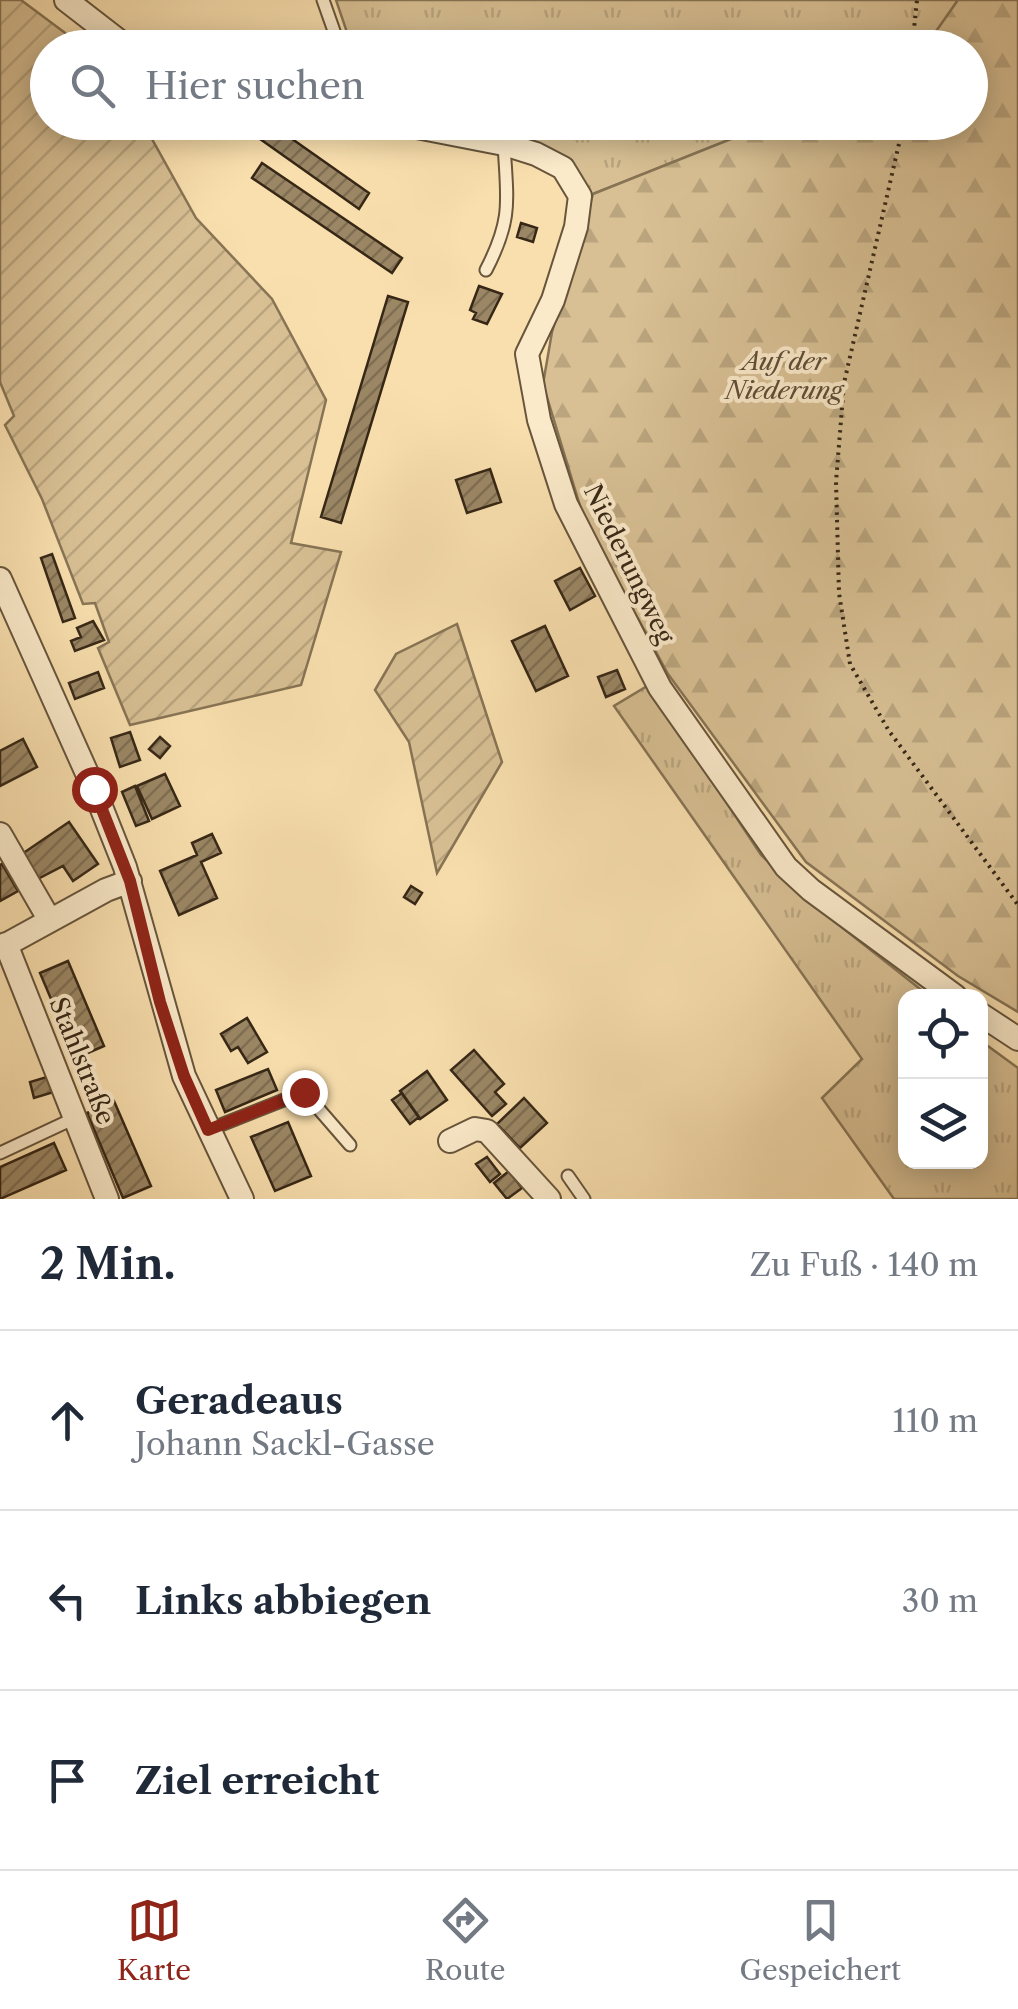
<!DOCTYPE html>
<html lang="de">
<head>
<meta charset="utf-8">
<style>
	:root { --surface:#fff; --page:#f2f2f3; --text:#1f2937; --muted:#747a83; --line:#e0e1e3; --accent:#8f2418 }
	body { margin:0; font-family:"Libre Caslon Text",serif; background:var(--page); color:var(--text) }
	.controls { position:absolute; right:30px; bottom:30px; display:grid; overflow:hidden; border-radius:20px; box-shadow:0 5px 25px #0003 }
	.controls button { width:90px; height:90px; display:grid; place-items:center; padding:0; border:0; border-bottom:2px solid var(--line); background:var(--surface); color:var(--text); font:50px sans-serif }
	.stop { position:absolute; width:30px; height:30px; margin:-22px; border:8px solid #8f2418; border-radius:50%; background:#fff }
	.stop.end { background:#8f2418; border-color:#fff; box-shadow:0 2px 10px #0008 }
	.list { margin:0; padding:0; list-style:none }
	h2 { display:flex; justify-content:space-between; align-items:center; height:130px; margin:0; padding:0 40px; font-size:42px }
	h2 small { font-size:32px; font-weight:400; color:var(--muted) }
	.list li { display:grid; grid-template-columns:65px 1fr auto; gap:30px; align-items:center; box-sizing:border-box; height:180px; padding:0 40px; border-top:2px solid var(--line) }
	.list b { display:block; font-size:38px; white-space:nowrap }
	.list p { margin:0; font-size:32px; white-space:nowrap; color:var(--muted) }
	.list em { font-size:32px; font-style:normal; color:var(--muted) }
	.icon { flex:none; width:55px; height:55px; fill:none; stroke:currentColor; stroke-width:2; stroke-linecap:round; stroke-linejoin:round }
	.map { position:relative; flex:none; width:1018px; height:1199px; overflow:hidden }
	.search { position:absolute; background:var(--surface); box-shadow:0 5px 25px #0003; left:30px; right:30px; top:30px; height:110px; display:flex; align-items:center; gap:25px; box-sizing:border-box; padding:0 35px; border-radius:55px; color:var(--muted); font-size:38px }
	.sheet { height:670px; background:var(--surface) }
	nav { display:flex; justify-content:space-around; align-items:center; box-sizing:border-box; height:140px; border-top:2px solid var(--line); background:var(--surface); font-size:28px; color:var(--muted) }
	nav a { display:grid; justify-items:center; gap:5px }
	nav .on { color:var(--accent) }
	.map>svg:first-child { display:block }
	.grass { fill:url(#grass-tufts); stroke:#877455; stroke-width:2.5 }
	.forest { fill:url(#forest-firs); stroke:#877455; stroke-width:2.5 }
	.garden { fill:url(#garden-furrows); stroke:#877455; stroke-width:2.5 }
	.building { fill:url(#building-hatch); stroke:#362716; stroke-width:2.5 }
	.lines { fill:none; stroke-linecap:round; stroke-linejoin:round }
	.lane-casing { stroke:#67553c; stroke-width:15 }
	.street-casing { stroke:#67553c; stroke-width:26 }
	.path { stroke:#362716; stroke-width:4; stroke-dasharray:2.5 5; stroke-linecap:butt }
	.lane { stroke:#fbeaca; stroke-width:11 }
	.street { stroke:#fbeaca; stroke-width:22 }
	.route { stroke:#8f2418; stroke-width:12 }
	.labels { text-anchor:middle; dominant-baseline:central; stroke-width:8; stroke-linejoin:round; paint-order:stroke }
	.park-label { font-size:25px; font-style:italic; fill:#5e4d36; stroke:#fbeaca }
	.street-label { font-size:25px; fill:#362716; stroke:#fbeaca }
</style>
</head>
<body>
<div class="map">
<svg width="1018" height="1199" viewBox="0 0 1018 1199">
	<defs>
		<pattern id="grass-tufts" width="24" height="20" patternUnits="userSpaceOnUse" patternTransform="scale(2.5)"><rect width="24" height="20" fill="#d8c094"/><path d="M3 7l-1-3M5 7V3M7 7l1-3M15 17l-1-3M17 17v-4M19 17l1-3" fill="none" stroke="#baa57f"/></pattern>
		<pattern id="forest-firs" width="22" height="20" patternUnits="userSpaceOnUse" patternTransform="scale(2.5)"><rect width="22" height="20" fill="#d8c094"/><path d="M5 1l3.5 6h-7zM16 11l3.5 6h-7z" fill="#baa57f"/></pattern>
		<pattern id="garden-furrows" width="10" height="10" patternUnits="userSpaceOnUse" patternTransform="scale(2.5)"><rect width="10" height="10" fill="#d8c094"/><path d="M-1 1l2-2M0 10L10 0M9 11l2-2" fill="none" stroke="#baa57f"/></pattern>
		<pattern id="building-hatch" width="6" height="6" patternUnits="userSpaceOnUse" patternTransform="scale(2.5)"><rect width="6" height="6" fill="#9b8765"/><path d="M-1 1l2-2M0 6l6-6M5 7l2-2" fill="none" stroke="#7f6e52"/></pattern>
	</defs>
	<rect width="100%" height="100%" fill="#f9dfae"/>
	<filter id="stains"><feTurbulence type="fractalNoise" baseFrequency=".002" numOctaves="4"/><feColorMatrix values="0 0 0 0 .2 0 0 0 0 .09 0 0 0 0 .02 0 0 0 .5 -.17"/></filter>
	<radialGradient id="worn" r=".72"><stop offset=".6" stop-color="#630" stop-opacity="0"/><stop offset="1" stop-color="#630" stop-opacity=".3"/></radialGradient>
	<path class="grass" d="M336,0H958L925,48L352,47Z
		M391,123H771L593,194L580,196L563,168Z
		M649,685L761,855L815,906L929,996H906V1162H980L981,1041L1018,1068V1199H894L822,1098L862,1059L614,706Z"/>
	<path class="forest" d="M958,0H1018V1012L958,976L806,862L668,674L584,519L543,384L552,332L593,194L771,123L970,122V48L925,47Z"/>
	<path class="garden" d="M0,0H21L84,47L48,48V122L143,123L196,218L272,299L326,400L291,543L341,552L301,685L130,725L98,648L109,642L95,603L83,604L42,499L5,425L14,416L0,382Z
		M457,624L502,762L437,873L409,742L375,690L396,654Z"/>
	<path class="building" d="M236,122H268L369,193L359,209Z
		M262,163L402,258L392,273L252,178Z
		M521,223L537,228L533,242L517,237Z
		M479,286L502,294L487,324L473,319L476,313L470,310Z
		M388,296L408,302L341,523L321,517Z
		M490,469L501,502L467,513L456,480Z
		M52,554L75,618L63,622L41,558Z
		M580,568L595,596L570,610L555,581Z
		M93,621L104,640L75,651L71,641L81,637L77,628Z
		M545,626L568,676L536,691L512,641Z
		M617,670L625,689L606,697L598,677Z
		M98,672L104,688L75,699L69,683Z
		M130,732L140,760L120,767L111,738Z
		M160,737L170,746L160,758L149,749Z
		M23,739L37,767L0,786V751Z
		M165,774L180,806L152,819L137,786Z
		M135,786L149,821L136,826L122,792Z
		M69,822L98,864L73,881L63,866L36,880L19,856Z
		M212,834L221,853L201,862L217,898L179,915L160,871L197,855L192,843Z
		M2,864L18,891L0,901V865Z
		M411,886L422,893L415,904L404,897Z
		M68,961L104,1046L76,1058L40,973Z
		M247,1018L267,1052L248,1063L238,1047L231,1051L221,1034Z
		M474,1050L504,1084L495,1092L506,1104L492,1116L451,1070Z
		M268,1069L277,1090L225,1112L216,1090Z
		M427,1071L447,1100L420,1119L400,1091Z
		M50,1076L54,1092L34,1098L30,1082Z
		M402,1093L419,1117L410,1124L392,1100Z
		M524,1098L547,1123L520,1148L497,1124Z
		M114,1101L151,1186L123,1198L87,1113Z
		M288,1122L311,1176L275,1191L251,1137Z
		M54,1143L66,1170L0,1199V1167Z
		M487,1157L500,1174L490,1182L476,1164Z
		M509,1171L522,1188L507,1199L494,1183Z"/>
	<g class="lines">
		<g class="lane-casing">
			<path id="lane" d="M323,0L340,48
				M486,270C513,218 507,200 504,144
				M208,1130L304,1092L350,1145
				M0,1153L75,1118
				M568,1176L584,1199"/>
		</g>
		<g class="street-casing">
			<path id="street" d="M66,0L128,48
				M391,122L504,144L536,154L563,168L580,196L576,227L553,300L527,354L539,420L566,504L660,688L786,867L811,890L955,996
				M0,579L94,789L125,867L184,1076L242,1199
				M0,834L49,919
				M6,944L107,1199
				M0,948L106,890L130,881
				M980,1014L1018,1039
				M450,1141L475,1129L487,1131L549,1199"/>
		</g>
		<path class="path" d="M912,48L917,0
			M904,122L844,383L836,482L839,593L850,664L889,731L1018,905"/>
		<use href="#lane" class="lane"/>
		<use href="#street" class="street"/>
	</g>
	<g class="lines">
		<path class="route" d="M94,789L130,881L160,1002L184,1076L208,1130L304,1092"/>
	</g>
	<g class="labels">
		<g class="park-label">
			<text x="784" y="361">Auf der<tspan x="784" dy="29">Niederung</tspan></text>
		</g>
		<g class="street-label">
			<text transform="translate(629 564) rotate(64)">Niederungweg</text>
			<text transform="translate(82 1061) rotate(68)">Stahlstraße</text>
		</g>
	</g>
	<rect width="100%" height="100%" filter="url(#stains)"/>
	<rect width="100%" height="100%" fill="url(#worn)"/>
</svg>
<div class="controls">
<button><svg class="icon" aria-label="locate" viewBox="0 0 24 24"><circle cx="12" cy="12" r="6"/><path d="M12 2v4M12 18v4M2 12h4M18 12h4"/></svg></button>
<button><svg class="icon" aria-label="layers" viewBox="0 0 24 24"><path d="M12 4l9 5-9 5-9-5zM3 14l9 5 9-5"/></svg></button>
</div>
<div class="stop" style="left:94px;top:789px"></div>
<div class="stop end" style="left:304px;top:1092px"></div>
<div class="search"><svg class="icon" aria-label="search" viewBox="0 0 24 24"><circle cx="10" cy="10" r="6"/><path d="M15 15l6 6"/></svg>Hier suchen</div>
</div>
<section class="sheet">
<h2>2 Min.<small>Zu Fuß · 140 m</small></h2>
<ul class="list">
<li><svg class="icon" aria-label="ahead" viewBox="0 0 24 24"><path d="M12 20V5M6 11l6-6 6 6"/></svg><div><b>Geradeaus</b><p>Johann Sackl-Gasse</p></div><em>110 m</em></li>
<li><svg class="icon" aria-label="left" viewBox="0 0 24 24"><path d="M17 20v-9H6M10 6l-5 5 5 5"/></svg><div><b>Links abbiegen</b></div><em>30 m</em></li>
<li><svg class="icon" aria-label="arrive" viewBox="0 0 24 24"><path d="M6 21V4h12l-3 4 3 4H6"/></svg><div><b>Ziel erreicht</b></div></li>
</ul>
</section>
<nav>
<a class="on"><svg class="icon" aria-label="map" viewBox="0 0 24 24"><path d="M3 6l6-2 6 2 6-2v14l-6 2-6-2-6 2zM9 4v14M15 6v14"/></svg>Karte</a>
<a><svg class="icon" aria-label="directions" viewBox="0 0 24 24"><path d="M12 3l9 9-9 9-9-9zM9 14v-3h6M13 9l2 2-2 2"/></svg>Route</a>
<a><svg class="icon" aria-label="saved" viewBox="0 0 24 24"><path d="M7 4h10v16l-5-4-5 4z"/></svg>Gespeichert</a>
</nav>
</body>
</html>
